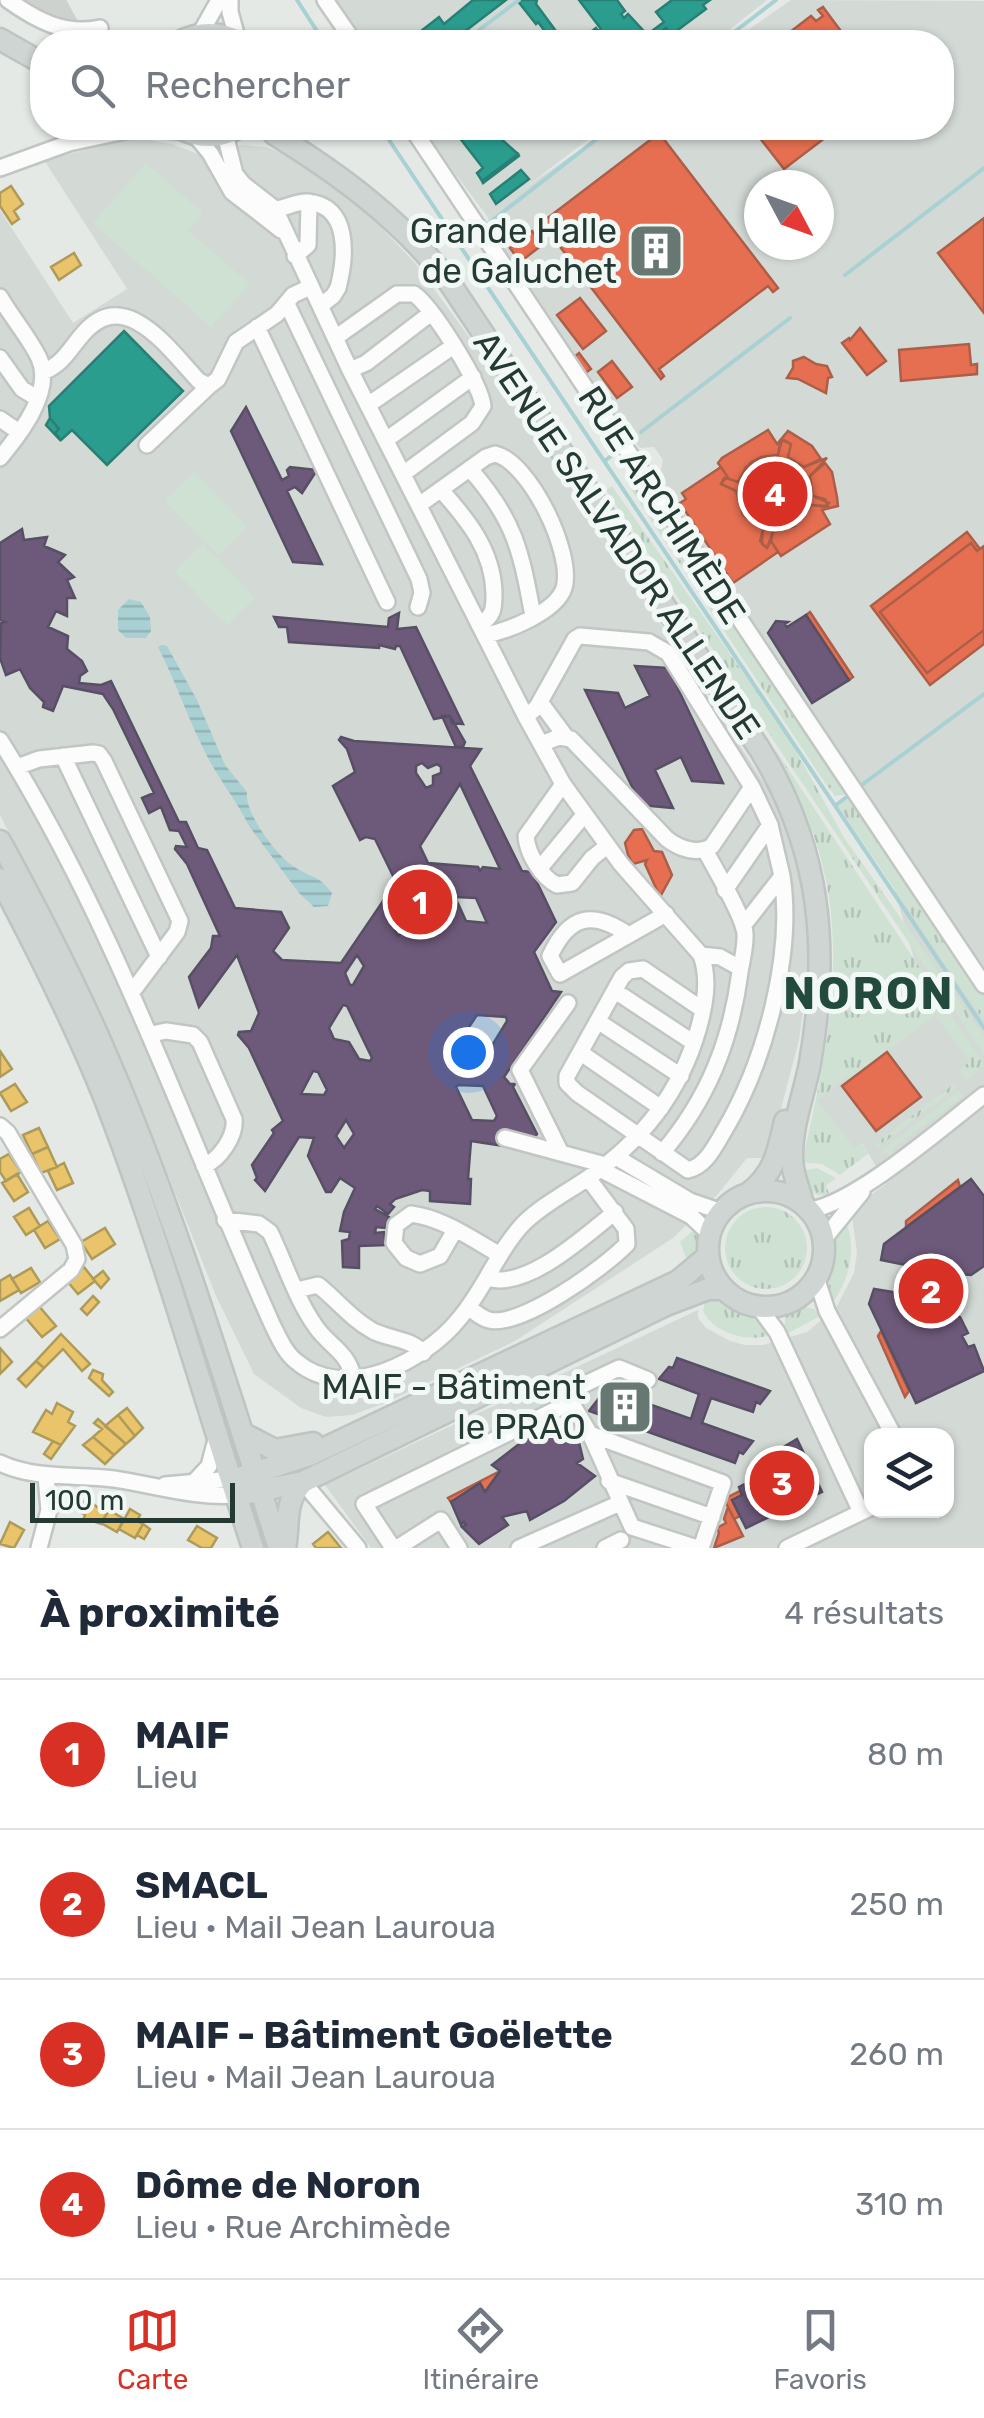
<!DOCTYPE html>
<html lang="fr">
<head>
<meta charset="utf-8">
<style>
	:root { --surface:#fff; --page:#f6f6f7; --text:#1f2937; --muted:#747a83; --line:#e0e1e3; --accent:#d93025 }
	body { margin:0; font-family:Rubik,sans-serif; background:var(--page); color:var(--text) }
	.controls { position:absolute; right:30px; bottom:30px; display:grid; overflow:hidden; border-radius:20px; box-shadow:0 2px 8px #0004 }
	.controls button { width:90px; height:90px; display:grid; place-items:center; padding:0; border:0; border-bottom:2px solid var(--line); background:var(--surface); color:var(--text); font:50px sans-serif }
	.compass { position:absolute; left:744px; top:170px; width:90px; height:90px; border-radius:50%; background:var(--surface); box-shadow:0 2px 8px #0004; rotate:131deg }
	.scale { position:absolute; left:30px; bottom:25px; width:205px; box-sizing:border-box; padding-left:10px; border:5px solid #243a33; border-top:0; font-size:28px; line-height:35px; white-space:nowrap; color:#243a33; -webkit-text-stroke:8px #f2f8f5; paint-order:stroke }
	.you { position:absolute; left:468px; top:1052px; width:35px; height:35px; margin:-25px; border:8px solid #fff; border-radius:50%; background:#1a73e8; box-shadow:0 0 0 15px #1a73e833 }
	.badge { display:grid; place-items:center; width:65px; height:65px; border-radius:50%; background:var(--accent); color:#fff; font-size:32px; font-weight:700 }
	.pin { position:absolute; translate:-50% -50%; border:5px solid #fff; box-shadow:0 2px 10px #0006 }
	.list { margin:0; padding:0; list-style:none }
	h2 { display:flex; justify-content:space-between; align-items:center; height:130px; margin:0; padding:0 40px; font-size:42px }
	h2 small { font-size:32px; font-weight:400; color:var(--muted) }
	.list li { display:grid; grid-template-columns:65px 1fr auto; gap:30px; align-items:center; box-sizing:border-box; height:150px; padding:0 40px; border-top:2px solid var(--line) }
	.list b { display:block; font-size:38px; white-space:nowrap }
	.list p { margin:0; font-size:32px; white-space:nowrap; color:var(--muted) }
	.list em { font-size:32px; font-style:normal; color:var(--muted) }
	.icon { flex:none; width:55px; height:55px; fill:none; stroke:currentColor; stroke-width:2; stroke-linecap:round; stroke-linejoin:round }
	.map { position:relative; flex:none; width:984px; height:1548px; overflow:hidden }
	.search { position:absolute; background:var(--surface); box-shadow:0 2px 8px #0004; left:30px; right:30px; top:30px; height:110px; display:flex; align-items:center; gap:25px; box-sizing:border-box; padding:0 35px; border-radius:40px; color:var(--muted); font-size:38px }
	.sheet { height:730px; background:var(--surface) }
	nav { display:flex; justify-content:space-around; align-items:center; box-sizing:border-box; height:140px; border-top:2px solid var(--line); background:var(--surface); font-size:28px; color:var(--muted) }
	nav a { display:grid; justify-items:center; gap:5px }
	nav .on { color:var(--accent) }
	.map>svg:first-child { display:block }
	.built { fill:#d3dad6; fill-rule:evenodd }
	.grass { fill:url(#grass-tufts) }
	.garden { fill:#cfe1d3 }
	.water { fill:url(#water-rules) }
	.homes { fill:#e9c46a; stroke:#ae9b5a; stroke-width:2.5 }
	.shops { fill:#e76f51; stroke:#ac5f48; stroke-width:2.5 }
	.offices { fill:#6d597a; stroke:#575065; stroke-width:2.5; fill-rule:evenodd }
	.schools { fill:#2a9d8f; stroke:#287f73; stroke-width:2.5 }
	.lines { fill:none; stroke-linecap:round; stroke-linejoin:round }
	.stream { stroke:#a9d0d2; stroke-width:4 }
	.building { fill:#cdd2cf; stroke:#cdd2cf; stroke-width:2.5 }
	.minor-casing { stroke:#c1c6c3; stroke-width:20 }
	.major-casing { stroke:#bdc4c2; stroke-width:25 }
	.minor { stroke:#fbfcfb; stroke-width:15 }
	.major { stroke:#ced5d2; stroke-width:20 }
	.labels { text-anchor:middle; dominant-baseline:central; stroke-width:10; stroke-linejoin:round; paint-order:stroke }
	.poi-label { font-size:35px; fill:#243a33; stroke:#f2f8f5; text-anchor:end }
	.street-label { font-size:35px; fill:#243a33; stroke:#f2f8f5 }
	.district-label { font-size:45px; font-weight:bold; letter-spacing:2.5px; fill:#224a3d; stroke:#f2f8f5 }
</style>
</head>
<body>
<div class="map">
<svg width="984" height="1548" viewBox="0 0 984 1548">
	<defs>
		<pattern id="grass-tufts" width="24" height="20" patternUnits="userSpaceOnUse" patternTransform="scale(2.5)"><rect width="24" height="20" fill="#cfe1d3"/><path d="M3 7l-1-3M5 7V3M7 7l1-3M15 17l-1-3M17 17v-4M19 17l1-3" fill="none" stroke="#b2c2b6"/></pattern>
		<pattern id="water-rules" width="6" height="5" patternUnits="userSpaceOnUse" patternTransform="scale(2.5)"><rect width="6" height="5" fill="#a9d0d2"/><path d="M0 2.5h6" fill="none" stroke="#91b3b5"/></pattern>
	</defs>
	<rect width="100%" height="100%" fill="#e4e9e6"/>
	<path class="built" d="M334,0H767L714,42H362Z
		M791,0L984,1V1548H371L325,1485L698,1310V1318L706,1328L730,1341L745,1345H763L807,1332L836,1308L854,1273L857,1253L852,1217L857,1205L886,1184L863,1144L854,1149L816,1100L924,995L872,808L657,487L663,460L654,447L640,448L572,359L501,250L487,216L421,128H603L522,190L611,128H942V42H731ZM759,185H819V245H759ZM872,1436H946V1510H872Z
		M136,138L172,144L201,155L243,145L266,147L291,156L359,204L415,263L499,378L769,790L793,846L804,899L809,970L799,1040L768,1158H747L718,1194L673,1238L515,1341L385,1403L352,1415L326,1417L301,1408L254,1374L216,1296L134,1089L96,1003L0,815V210L73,323L127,289L44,160Z"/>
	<path class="grass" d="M634,472L847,792L844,795L835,796L825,783L647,514L624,478Z
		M612,486L787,735L845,839L984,1036V1055L606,490Z
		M775,749L984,1065L966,1080L960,1070L970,1061L935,1015L851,1078L849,1076L817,1100L854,1149L862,1144L869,1153L840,1175L822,1164L799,1162V1158L803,1157C828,1050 851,940 813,833C803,804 788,776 775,749Z
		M850,797L984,998V1021L838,806Z
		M954,1084L957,1087L878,1147L875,1144Z
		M959,1091L963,1096L895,1146L891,1155L882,1150Z
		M817,1168L836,1178L826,1186L830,1195H818L807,1189L800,1171Z
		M725 1248a41 41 0 1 1 82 0a41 41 0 1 1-82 0Z
		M844,1218C858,1246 850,1278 833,1302C821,1280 832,1239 844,1218Z
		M696,1228C704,1243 699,1252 688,1263L680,1242Z
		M706,1297C733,1299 755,1312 767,1336C745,1342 713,1332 703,1311Z
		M799,1306L814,1309L820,1316L785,1335V1317Z"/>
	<path class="garden" d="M146,163L203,213L188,231L250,284L211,327L93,223Z
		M194,472L247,527L218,555L165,501Z
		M203,544L255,598L227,625L175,571Z"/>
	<path class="water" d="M129,599L141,602L150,617L151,631L146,638H126L118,630V610Z
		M162,645L167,646L197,700L225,765L247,792C244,812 276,855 293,866C310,878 318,874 332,893L328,906L314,907L299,893L249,826C237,801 219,780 206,754C188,719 176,682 158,647Z"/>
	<path class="homes" d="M11,186L23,204L14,211L19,219L12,224L0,206V193Z
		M74,253L81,265L59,280L51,267Z
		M0,1051L12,1069L0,1077Z
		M15,1084L27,1102L11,1111L0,1093Z
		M39,1128L48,1147L32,1154L23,1135Z
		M48,1147L57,1167L41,1173L32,1154Z
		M9,1154L21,1172L6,1181L0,1172V1159Z
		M64,1163L73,1183L57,1190L48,1171Z
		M17,1174L28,1192L14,1201L2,1183Z
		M29,1208L40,1226L26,1235L14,1217Z
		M48,1221L60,1239L45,1248L34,1230Z
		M105,1228L115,1244L92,1259L81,1242Z
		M84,1267L95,1281L78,1294L67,1281Z
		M31,1268L40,1282L21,1293L12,1279Z
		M103,1271L109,1279L101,1288L93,1279Z
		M10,1275L19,1290L0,1301V1281Z
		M93,1296L99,1302L87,1315L81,1309Z
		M38,1305L56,1326L42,1337L24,1316Z
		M61,1334L90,1364L82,1371L63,1349L44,1368L36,1361Z
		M0,1348L12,1362L0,1374Z
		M36,1361L44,1368L26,1387L18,1379Z
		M93,1370L103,1374L102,1380L113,1392L109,1396L89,1378Z
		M57,1403L73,1412L68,1422L75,1426L61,1445L33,1432L46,1410L52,1414Z
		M127,1408L143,1428L135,1436L118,1415Z
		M118,1415L135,1436L126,1444L105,1426Z
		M98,1419L126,1444L114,1455L93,1437L102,1429L94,1423Z
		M93,1437L114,1455L105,1464L83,1445Z
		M53,1441L61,1445L51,1459L44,1454Z
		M86,1498L102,1511L104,1507L109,1510L101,1524L84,1518L85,1515L79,1511Z
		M130,1509L140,1515L137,1521L143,1524L135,1538L119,1529Z
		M109,1510L124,1519L117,1532L101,1523Z
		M10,1522L24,1530L14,1548L0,1544Z
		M143,1524L150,1529L144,1539L137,1535Z
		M197,1526L217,1538L211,1548H202L188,1540Z
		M328,1532L341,1548H316L313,1544Z"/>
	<path class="shops" d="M823,7L849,42H777L811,16L816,21L823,16L818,10Z
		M752,128H838L784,169Z
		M656,129L778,288L773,292L768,286L659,369L664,376L661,379L538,218L542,215L545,220L654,137L651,130Z
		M984,218V313L938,253Z
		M532,231L542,245L520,262L510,248Z
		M580,298L606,331L583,349L557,315Z
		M860,328L886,361L867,375L842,343L849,338L850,340Z
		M969,344L971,365L977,364V374L901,381L899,350Z
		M579,353L591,369L584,374L572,359Z
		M804,357L816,364L827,366L832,377L828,378L826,393L798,379L787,378L793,368V361Z
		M612,361L632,387L617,398L598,372Z
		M768,430L777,444L788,431L812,446L821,459L804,467L788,457L791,444L782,440L778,455L761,457L750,463L738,482L729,479L718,463L722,458Z
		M784,440L791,444L788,457L804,467L827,458L810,476L813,496L829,503L825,507L812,505L795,526L773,532L767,548L760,541L763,529L743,515L736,491L721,484L726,478L738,482L746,467L761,457L778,455L780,443Z
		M825,463L832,472L837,497L838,506L822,510L830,524L781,556L771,541L773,532L795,526L812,505L828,506L825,499L813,496L810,476Z
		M721,467L729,479L724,478L721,484L736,491L743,515L763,529L762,544L767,548L771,541L778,552L733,583L680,503L686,499L682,493Z
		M967,532L980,549L977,551L971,543L880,612L927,673L984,630V644L930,685L871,606Z
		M971,543L977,551L984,546V630L927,673L880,612Z
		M810,612L853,677L849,680L806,615Z
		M642,829L654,851L662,852L672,875L660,897L645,864L647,860L633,864L628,855L625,843L634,830Z
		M887,1052L921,1097L876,1131L842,1086Z
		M958,1180L960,1187L906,1227V1221Z
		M907,1265L911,1266L909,1279L905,1281L908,1286L905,1294L900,1293Z
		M881,1331L909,1391L905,1397L878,1336Z
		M500,1471L485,1492L480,1483L451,1502L448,1498Z
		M740,1491L742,1495L732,1500L740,1516L734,1519L724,1499Z
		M728,1507L743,1536L714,1548L719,1533L717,1528L726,1523L724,1519Z"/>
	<path class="offices" d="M246,407L282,480L289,476L287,470L290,467L317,470L302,493L295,487L287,491L322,564L293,562L231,431Z
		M22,529L24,540L47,537L44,546L65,555L58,562L74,577L67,580L75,598H67V616L56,611L48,627L68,636L67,649L82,661L87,671L80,676L79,683L101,685L111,681L179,822H186L198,848L207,850L235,908L281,912L289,928L273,951L282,960L341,963L396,882L375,839L366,837L360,840L333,786L355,772L347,749L339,740L341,737L354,741L481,749L470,766L522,871L532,872L556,922L534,952L552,991L561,992L504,1077L510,1084H515L513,1087L537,1134L535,1137L505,1132L504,1146L471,1141L468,1179H471L470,1204L430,1201V1191L422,1190L395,1199L390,1204L394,1207L388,1214L377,1206L375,1209L389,1217L385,1228L376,1227L375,1233L384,1232L386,1245L359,1246V1268L343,1267L342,1241L349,1239L350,1232L340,1231L344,1212L355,1188L340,1178L331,1192H326L308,1156L314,1138L299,1137L265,1191L255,1180L257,1178L252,1165L274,1133L272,1130L283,1121L249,1048L238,1035L239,1032L251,1031L259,1013L237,955L199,1007L189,977L211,948L213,936H220L187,864L175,849L176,846L187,847L179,831L170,830L161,807L149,813L142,798L154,793L113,709L103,694L63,686L53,711L43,707L44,702L30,688L20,669L6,675L0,658L1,623L5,622L0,620V543ZM422,763L428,768L437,764L441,767V773L433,776V785L426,788L416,773V766ZM460,784L500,869L483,867L480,871L478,867L428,863L420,846ZM455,897L476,898L487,923L466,921ZM390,906L423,908L428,921L421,930L406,928L398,936L385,911ZM357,955L364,966L353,985H350L345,973ZM343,1005L347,1006L372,1058L370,1061L359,1059L349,1042L334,1039L329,1028ZM477,1015L506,1017L507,1021L493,1044L463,1042L461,1039ZM313,1071L318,1072L327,1090L324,1095L301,1094ZM458,1085L483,1086L497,1116L494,1121L472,1120L456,1087ZM346,1120L354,1134L344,1148L336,1136Z
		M399,613L397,629L416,627L463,724L452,723L450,716L434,719L400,646H396L395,649L379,645V648L289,642L287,627H279L274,617L388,627L389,618Z
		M806,615L849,680L812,703L768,633L776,621L788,622L785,624L787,627Z
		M635,666L668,668L723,783L692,781L681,757L655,770L673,808L641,805L585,690L618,693L625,708L650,696Z
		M442,716H450L465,742L463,747H456Z
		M971,1179L984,1196V1266L971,1275L959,1274L950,1314L960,1317L968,1333L962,1336L968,1347L974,1345L984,1371L916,1403L869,1304L874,1289L905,1294L908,1286L905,1282L909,1279L911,1266L881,1260L884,1244Z
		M677,1358L770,1391L760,1404L756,1402L753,1412L711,1398L702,1423L753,1441L743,1454L739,1452L735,1463L589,1411L599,1398L603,1400L607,1389L691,1419L699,1394L659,1379L669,1367L673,1368Z
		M558,1421L564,1443L577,1434L583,1459L577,1463L595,1476L564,1501L530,1520L527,1511L502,1517L508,1525L479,1544L462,1527L466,1525L464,1522L461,1525L451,1502L480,1483L485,1492L500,1471L492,1465L523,1441Z
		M797,1439L822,1492L746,1528L732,1500L742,1495L739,1487L756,1478L775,1452Z"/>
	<path class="schools" d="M473,0H506L451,42H407L439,17L444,24Z
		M517,0H537L536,4L564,42H549L541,32L544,30L538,22L536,24Z
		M579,0H617L625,11L621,14L624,18L628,14L654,42H577L596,28L598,31L601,29Z
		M672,0H710L703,5L706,9L671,35L666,28L652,39L648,34L664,22L656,12Z
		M452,128H520L508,137L505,134L500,138L518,154L482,181L477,173L483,168Z
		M518,154L519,156L483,183L482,181Z
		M521,170L529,179L496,204L490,194Z
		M124,331L183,391L107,465L72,430L61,440L55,433L59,429L50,418L49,406Z
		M50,418L59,429L55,433L61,441L46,425Z"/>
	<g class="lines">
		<path class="stream" d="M297,0L324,42
			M463,42L519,0
			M721,42L776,0
			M381,128L984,1028
			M485,226L611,128
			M461,244L477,232
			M845,275L984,168
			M641,432L790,318
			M606,460L616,452
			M859,787L984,694
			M836,805L852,793"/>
	</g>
	<path class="building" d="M26,0H65L78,24L52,16Z"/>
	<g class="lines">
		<g class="minor-casing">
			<path id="minor" d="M8,0C36,20 65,36 100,28
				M230,0V12L238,41
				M325,0L354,42
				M200,34L219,0
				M149,128L187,132
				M412,128L984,985
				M195,135L210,153L232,192L281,230
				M0,168L69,143L139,128
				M275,209C286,208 295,202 306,202C351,204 346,257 338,288L333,296L320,306
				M295,256L308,245L309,202
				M0,297C12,318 29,337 39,358C54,391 20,434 0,458
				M287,304L419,579L422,593L418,607
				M257,327L387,602
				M335,338L397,294H414C432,306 481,384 483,406L472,423L403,474
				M0,358L22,389L37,398
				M350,370L366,363L431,313
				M43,372C63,364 69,350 82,335C125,283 170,351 199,381L209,386L218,379L236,342L277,314L293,295L310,287
				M368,405L452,347
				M0,419L19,432
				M386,440L473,377
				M147,445L209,386
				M470,469C515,520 521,551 533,616
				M441,490C468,520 493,551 494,593C494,609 494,616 479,625
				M419,505L486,457L495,454C530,462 574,554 564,588C556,612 508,631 485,635
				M540,702L566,737
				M526,717L537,707L575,639L580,636L649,642L668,653L752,787L712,846C698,855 680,849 667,839L571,739L559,737L541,744
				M0,740C115,923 184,1128 272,1324C279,1338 285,1353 297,1362C346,1403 425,1361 459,1319C484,1290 497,1252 523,1224C541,1206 564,1194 585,1180C640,1143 680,1093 698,1030C705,1006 710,979 701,955L621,864L563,784L526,717L350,370L275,209L243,184L235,174L225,134
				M63,756L159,957
				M17,767L39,759L93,753L99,754L104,761L180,921L177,932L132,992
				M563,784L526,836C527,853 541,877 557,885L572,883L592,858L607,846
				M540,868L584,815
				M725,890L770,825
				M743,926L782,876L770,825L752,787
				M629,935C592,910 569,915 550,956L560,974C595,954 630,934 666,914
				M701,955L720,957L740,968
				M615,991L694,1043
				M703,1010L643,969L629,971L622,977L567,1076V1083L577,1093L688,1170C706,1166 715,1146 724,1131C765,1062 794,955 782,876
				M599,1022L681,1076
				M152,1034L166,1031L193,1035L200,1042L234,1119C236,1136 220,1159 204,1166
				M581,1053L661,1108
				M0,1126L8,1133L74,1245L77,1259L71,1270L0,1329
				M505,1138L605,1165
				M561,1153L520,1070L568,1003
				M662,1153C708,1099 731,1041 740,972C742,960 746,945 745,933C743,915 715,869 705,850
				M616,1157L690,1201L722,1212
				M600,1169L691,1216L710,1234
				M810,1210C856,1203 944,1126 984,1095
				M225,1220L259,1224L270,1232C285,1263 296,1299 316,1327C329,1346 348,1352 353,1377
				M455,1230L440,1256L420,1264L406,1258L394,1243L396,1225L411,1214C443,1218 472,1239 500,1255
				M823,1240L862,1192
				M816,1277L827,1311L894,1436
				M487,1278C526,1291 585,1236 615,1212
				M297,1290L318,1285C337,1300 351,1319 373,1331C389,1339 412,1339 423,1353
				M758,1306L777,1332L861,1512
				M468,1307C475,1312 481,1318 489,1320C521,1328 605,1267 627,1244L626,1229L588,1178
				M571,1402L566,1393L619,1368L648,1380
				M0,1463C37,1480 75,1474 114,1479C155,1485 194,1498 236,1495
				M196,1480L209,1466L217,1436
				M609,1481L712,1517
				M303,1482L358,1548
				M165,1485L231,1479
				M39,1548L49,1510L46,1476
				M393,1548L364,1504L571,1402L590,1434
				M397,1548L441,1520L459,1548
				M519,1548L620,1503
				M605,1548L621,1540
				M697,1548L632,1527L590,1434L723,1483L701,1548
				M787,1548L872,1507"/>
		</g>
		<g class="major-casing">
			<path id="major" d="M0,39L42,63
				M179,42C200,31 219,31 240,42
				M180,128C200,139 218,139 238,128
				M271,128L274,134C339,174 400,219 447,279L759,748C821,848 830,949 810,1063C804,1096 788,1133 793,1168C795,1180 800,1192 803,1204
				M0,841C35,905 69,971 99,1038C172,1203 224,1377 279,1548
				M0,879C38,951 75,1024 105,1099C162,1246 204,1399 253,1548
				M708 1249a58 58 0 1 1 116 0a58 58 0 1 1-116 0Z
				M749,1193C775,1173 778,1151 785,1121
				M242,1433L275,1450L313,1443
				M242,1477L310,1455L678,1281L708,1256
				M248,1493L303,1482L666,1305L708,1289H724
				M285,1548C290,1522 283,1503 303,1482"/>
		</g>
		<use href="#minor" class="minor"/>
		<use href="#major" class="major"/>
	</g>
	<defs>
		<g id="building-square" transform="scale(2.875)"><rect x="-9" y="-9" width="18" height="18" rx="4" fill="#677772" stroke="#f2f8f5"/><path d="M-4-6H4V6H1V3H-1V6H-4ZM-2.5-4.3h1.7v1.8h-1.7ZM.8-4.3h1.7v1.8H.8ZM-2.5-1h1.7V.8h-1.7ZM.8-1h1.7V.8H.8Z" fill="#fff"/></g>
	</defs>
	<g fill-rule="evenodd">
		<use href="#building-square" x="656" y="251"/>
		<use href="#building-square" x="625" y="1407"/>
	</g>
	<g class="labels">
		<g class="poi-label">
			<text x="617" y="231">Grande Halle<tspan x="617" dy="40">de Galuchet</tspan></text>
			<text x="586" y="1387">MAIF - Bâtiment<tspan x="586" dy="40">le PRAO</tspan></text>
		</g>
		<g class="street-label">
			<text transform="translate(662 505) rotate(57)">RUE ARCHIMÈDE</text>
			<text transform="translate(617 535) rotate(56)">AVENUE SALVADOR ALLENDE</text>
		</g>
		<g class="district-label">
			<text x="869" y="993">NORON</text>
		</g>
	</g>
</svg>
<div class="controls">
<button><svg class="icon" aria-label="layers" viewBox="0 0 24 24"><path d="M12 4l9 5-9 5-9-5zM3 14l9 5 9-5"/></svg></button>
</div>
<svg class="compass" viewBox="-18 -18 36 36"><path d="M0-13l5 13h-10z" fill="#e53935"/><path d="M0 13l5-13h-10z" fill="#747a83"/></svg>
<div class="scale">100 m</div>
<div class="you"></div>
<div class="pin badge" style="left:420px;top:902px">1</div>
<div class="pin badge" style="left:931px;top:1291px">2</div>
<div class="pin badge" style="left:782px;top:1483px">3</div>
<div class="pin badge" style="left:775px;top:494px">4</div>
<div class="search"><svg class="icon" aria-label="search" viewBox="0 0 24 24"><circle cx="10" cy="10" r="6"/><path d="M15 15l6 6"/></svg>Rechercher</div>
</div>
<section class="sheet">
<h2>À proximité<small>4 résultats</small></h2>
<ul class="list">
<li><span class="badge">1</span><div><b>MAIF</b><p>Lieu</p></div><em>80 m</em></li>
<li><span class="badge">2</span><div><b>SMACL</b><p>Lieu · Mail Jean Lauroua</p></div><em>250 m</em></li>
<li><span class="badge">3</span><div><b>MAIF - Bâtiment Goëlette</b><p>Lieu · Mail Jean Lauroua</p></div><em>260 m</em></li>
<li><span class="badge">4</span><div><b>Dôme de Noron</b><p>Lieu · Rue Archimède</p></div><em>310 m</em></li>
</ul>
</section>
<nav>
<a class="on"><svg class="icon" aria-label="map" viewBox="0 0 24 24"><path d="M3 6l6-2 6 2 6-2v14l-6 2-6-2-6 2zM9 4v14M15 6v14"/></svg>Carte</a>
<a><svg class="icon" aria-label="directions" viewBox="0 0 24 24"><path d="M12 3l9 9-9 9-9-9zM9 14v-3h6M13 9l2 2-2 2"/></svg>Itinéraire</a>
<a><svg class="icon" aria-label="saved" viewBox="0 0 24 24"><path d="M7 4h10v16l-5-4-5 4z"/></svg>Favoris</a>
</nav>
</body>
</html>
